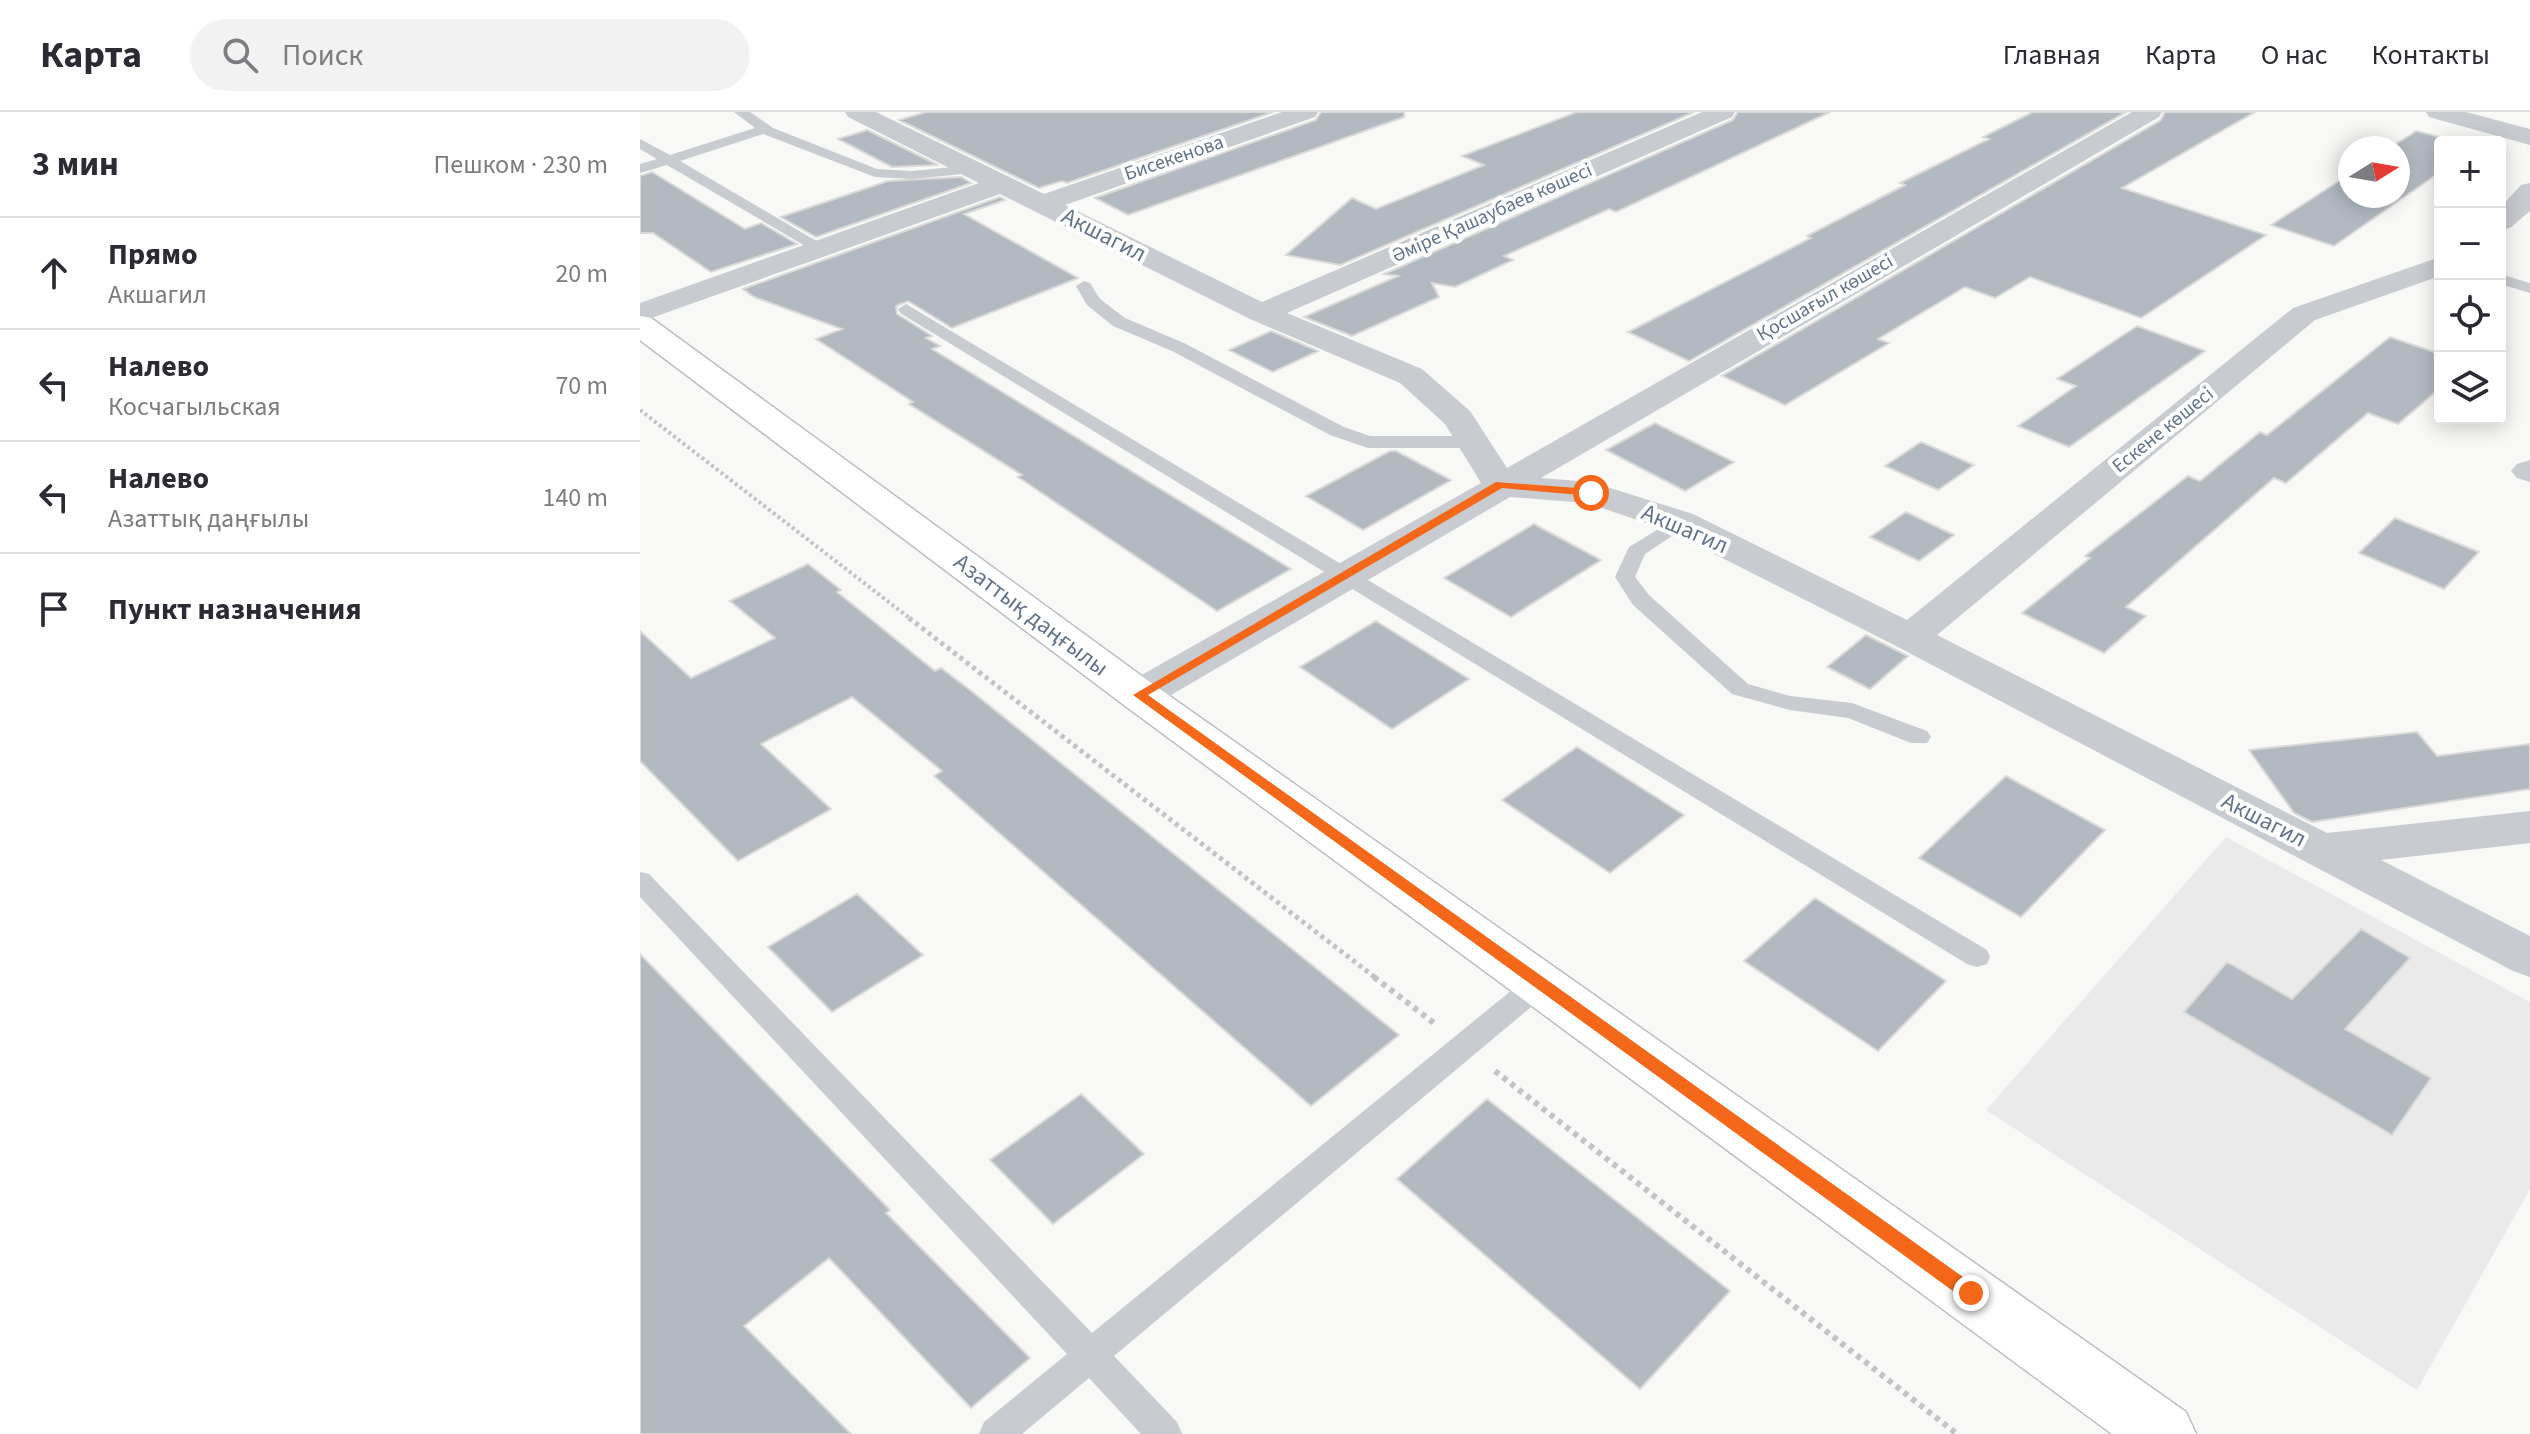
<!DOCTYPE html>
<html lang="ru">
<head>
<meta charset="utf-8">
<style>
	:root { --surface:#fff; --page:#f2f2f3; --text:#2b2b33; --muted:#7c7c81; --line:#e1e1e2 }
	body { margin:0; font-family:"Source Sans 3",sans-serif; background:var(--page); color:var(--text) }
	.controls { position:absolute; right:24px; top:24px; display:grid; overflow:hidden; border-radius:8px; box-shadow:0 4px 20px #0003 }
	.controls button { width:72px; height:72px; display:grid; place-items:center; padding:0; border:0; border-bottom:2px solid var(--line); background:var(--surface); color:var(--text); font:40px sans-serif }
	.compass { position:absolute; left:1698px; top:24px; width:72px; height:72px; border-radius:50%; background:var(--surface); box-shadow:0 4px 20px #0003; rotate:79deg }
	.stop { position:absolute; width:24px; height:24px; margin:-18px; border:6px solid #f5681a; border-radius:50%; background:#fff }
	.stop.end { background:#f5681a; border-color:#fff; box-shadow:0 2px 8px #0008 }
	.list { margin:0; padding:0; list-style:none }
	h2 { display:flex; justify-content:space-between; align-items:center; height:104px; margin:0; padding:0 32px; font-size:34px }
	h2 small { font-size:26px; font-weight:400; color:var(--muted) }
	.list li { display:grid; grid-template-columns:52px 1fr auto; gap:24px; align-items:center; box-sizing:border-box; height:112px; padding:0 32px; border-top:2px solid var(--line) }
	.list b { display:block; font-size:30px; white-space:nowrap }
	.list p { margin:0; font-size:26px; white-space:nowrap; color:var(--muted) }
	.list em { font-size:26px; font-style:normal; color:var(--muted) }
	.icon { flex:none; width:44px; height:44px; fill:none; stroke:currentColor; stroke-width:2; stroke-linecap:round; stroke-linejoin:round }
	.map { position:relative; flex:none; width:1890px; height:1322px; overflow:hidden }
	header { display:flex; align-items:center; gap:48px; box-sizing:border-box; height:112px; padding:0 40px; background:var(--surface); border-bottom:2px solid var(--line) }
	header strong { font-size:38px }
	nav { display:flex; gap:44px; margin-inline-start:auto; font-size:28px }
	.search { width:560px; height:72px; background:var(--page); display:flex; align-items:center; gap:20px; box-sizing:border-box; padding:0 28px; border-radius:44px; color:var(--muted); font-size:30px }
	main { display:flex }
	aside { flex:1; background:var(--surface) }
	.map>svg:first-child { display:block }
	.built { fill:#e9eae9 }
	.building { fill:#b2b9c1; stroke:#dadad8; stroke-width:2 }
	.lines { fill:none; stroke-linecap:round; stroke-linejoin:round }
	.primary-casing { stroke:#bbbec3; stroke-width:3 }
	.path-far2 { stroke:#c1c3c6; stroke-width:4; stroke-dasharray:3 3; stroke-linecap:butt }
	.path-far1 { stroke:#c1c3c6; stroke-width:5; stroke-dasharray:4 4; stroke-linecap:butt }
	.path { stroke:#c1c3c6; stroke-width:6; stroke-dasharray:5 5; stroke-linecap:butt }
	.service { fill:#c8cbd0; fill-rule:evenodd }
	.minor { fill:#c8cbd0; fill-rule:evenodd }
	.primary { fill:#fff; fill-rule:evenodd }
	.route { fill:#f5681a }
	.labels { text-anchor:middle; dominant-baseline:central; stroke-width:8; stroke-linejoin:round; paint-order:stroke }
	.far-street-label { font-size:20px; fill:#64758a; stroke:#fff }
	.street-label { font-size:24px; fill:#64758a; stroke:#fff }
</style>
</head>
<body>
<header>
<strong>Карта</strong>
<div class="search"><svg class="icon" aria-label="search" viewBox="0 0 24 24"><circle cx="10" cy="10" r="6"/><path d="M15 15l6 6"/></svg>Поиск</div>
<nav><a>Главная</a><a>Карта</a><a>О нас</a><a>Контакты</a></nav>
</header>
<main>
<aside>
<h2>3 мин<small>Пешком · 230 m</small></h2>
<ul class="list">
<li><svg class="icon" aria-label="ahead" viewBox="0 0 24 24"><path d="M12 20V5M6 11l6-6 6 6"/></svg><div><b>Прямо</b><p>Акшагил</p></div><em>20 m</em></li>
<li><svg class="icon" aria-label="left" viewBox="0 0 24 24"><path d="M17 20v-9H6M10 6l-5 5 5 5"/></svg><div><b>Налево</b><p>Косчагыльская</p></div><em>70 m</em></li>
<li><svg class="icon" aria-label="left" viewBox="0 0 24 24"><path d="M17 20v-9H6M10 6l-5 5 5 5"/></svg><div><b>Налево</b><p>Азаттық даңғылы</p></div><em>140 m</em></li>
<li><svg class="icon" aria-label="arrive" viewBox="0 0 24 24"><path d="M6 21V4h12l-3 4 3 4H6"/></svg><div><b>Пункт назначения</b></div></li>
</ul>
</aside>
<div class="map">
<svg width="1890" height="1322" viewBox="0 0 1890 1322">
	<rect width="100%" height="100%" fill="#f8f9f6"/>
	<path class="built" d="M1586,725L1890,890V1077L1777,1278L1346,998Z"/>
	<path class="building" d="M286,0H633L427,71L422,69L399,76L259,8Z
		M681,0H764V5L488,103L455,86L676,8Z
		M937,0H1054L700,153L646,143L712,86L736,97L844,53L822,44Z
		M1098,0H1190L976,100L969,97L864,144L873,148L815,175L792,171L799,185L712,224L664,205L758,164L744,162L1093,8Z
		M1393,0H1486L1049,249L988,220L1171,126L1167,124L1265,73L1260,71L1349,27L1343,25Z
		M1525,0H1615L1482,76L1626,123L1501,206L1390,165L1355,186L1325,175L1238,227L1249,231L1145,293L1082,264L1521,8Z
		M227,18L298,53L252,55L198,27Z
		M1776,19L1800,25V60L1694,134L1631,113L1710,62V84H1758V36H1750Z
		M12,60L105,117L121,111L157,132L71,160L13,121H0V64Z
		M321,65L331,71L176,125L141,105L248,69Z
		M360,85L365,88L324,102L438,166L312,216L268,189L256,194L257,202L292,224L286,226L300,234L292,237L651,457L577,499L378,365L382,363L269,292L273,290L176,227L202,217L114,185L103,177Z
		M1497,214L1565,239L1429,335L1378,314L1436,274L1417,267Z
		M631,219L678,239L633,260L589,238Z
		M1750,225L1800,242V276L1758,312L1728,301L1646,371L1634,366L1486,495L1506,504L1464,541L1382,501L1450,446L1445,444L1548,364L1560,369L1620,320L1627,323Z
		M1015,311L1094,350L1045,379L966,338Z
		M1281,330L1334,353L1298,378L1245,354Z
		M750,339H756L811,368L723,418L666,384Z
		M1266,400L1314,423L1279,449L1230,425Z
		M1755,406L1839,440L1804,477L1719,441Z
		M894,412L961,448L871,505L804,466Z
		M168,452L201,478L197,480L295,559L301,556L330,578L759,923L671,994L294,664L302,659L212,585L121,632L191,697L98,749L0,649V519L51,566L135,526L90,489Z
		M736,509L829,567L752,617L660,555Z
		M1226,523L1268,544L1230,577L1187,555Z
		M1777,620L1797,644L1890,632V677L1672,710L1654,701L1609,638Z
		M937,635L1044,703L970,761L862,688Z
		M1366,664L1465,718L1381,805L1279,746Z
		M217,782L283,843L192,900L128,835Z
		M1175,786L1306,869L1238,939L1104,849Z
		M1721,817L1770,846L1705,917L1791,966L1752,1023L1544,900L1587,850L1652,887Z
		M0,842L250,1098L246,1101L390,1246L331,1296L189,1146L104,1214L211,1322H0Z
		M441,982L504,1042L413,1112L350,1048Z
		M847,987L1090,1179L1000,1277L757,1067Z"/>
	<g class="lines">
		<g class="primary-casing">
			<path id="primary" d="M0,204L11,206L514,573L1546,1300L1556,1322H1472L484,593L0,228Z"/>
		</g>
		<path class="path-far2" d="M0,298L272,508"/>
		<path class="path-far1" d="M269,506L737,867"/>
		<path class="path" d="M734,865L794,911
			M855,959L1317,1322"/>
		<path class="service" d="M94,0H110L133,16L237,57L272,59L333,53L340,57L333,61L272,67L235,65L123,22L40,49L185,134V140L179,142L27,53L0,61V52L17,47L0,37V27L30,43L115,16Z
			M1860,162L1890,171V181L1860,172Z
			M444,169L450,171L460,187L485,206L544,231L704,315L730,324H833L842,330L833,336H728L690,323L532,239L473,214L447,193L436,174Z
			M266,192L1347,838L1350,845L1347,852L1337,855L1327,852L260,201L258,197Z
			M1040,404L1047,406L1050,410L1047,414L1005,442L995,465L1009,483L1108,572L1150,584L1212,591L1287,619L1291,625L1287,631H1271L1208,606L1150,598L1092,582L993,493L975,465L989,435Z
			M0,760L9,762L452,1221L889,864L899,861L909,864L913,872L909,880L474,1244L537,1310L542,1322H501L449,1266L382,1322H339L344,1310L427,1242L0,785Z"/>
		<path class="minor" d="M205,0H236L404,82L642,0H678L675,5L425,93L622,190L1062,0H1095L1092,5L647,201L782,257L830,299L867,356L1492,0H1522L1519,5L901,366L951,370L1053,402L1267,508L1653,196L1800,145V164L1675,208L1297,523L1687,721L1890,699V731L1741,748L1890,824V865L1873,859L1256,534L1027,418L947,391L870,385L514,593L499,596L484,593L478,583L484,573L841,371L805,312L760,271L610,207L360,82L0,210V191L339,71L208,5Z
			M1786,0H1826L1890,17V33L1789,5Z
			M1890,71V99L1870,116L1860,118V96L1881,73Z
			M1890,348V370L1877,366L1871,359L1877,352Z"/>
		<use href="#primary" class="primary"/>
	</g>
	<path class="route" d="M856,370L951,377L956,381L951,384L862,376L508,583L1337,1175L1339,1181L1337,1187H1324L493,583Z"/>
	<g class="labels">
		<g class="far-street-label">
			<text transform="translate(534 46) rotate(-19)">Бисекенова</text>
			<text transform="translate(852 101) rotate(-24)">Әміре Қашаубаев көшесі</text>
			<text transform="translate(1185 186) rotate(-30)">Қосшағыл көшесі</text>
			<text transform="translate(1523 318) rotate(-39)">Ескене көшесі</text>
		</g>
		<g class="street-label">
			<text transform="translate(464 123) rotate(27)">Акшагил</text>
			<text transform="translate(1045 417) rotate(23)">Акшагил</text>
			<text transform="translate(391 503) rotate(37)">Азаттық даңғылы</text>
			<text transform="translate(1624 708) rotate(27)">Акшагил</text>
		</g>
	</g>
</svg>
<div class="controls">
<button>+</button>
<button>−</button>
<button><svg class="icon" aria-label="locate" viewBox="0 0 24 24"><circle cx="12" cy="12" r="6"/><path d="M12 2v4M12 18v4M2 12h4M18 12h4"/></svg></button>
<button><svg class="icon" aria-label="layers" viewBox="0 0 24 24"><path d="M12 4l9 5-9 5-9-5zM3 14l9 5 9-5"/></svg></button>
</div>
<svg class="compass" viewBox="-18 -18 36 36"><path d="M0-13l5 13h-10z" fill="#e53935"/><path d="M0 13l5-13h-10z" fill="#7c7c81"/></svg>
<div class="stop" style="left:951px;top:381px"></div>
<div class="stop end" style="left:1331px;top:1181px"></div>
</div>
</main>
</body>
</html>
